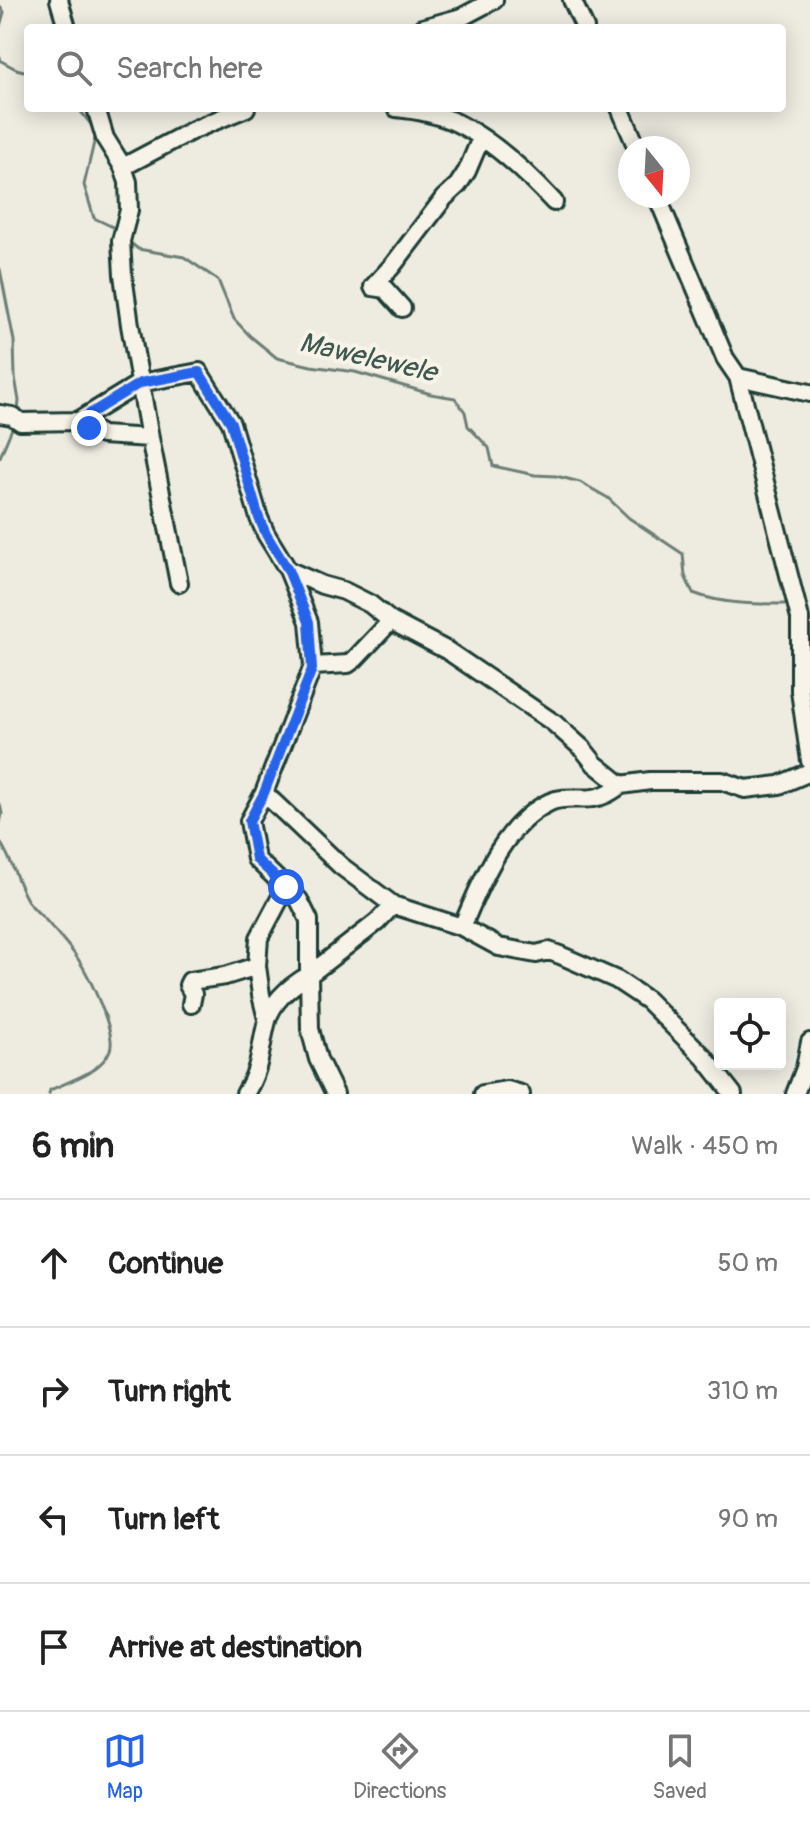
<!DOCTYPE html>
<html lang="en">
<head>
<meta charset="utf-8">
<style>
	:root { --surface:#fff; --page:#f6f6f6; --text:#222; --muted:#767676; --line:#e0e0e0; --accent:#2563eb }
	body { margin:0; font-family:Pangolin,sans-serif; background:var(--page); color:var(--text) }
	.controls { position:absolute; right:24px; bottom:24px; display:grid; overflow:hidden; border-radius:8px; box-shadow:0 4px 20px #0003 }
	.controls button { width:72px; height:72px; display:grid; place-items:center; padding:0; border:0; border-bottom:2px solid var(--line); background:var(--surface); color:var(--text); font:40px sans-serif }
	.compass { position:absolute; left:618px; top:136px; width:72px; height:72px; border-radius:50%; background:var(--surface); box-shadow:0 4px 20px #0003; rotate:162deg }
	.stop { position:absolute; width:24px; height:24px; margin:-18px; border:6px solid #2563eb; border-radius:50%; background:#fff }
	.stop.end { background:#2563eb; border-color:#fff; box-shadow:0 2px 8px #0008 }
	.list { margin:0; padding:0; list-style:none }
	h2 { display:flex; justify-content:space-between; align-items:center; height:104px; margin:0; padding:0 32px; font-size:34px }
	h2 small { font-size:26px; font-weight:400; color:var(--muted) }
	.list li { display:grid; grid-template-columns:52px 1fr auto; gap:24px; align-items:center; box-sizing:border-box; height:128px; padding:0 32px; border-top:2px solid var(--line) }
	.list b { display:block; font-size:30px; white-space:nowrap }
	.list em { font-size:26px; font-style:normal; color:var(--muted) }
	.icon { flex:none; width:44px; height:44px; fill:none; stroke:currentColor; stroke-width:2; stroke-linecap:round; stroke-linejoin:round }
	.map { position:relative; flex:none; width:810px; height:1094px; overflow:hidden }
	.search { position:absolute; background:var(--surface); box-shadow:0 4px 20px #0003; left:24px; right:24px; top:24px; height:88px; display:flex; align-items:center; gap:20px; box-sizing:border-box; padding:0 28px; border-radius:8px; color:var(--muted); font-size:30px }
	.sheet { height:616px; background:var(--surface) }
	nav { display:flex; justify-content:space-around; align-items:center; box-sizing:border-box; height:112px; border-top:2px solid var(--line); background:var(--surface); font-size:22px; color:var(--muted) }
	nav a { display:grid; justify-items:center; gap:4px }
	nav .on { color:var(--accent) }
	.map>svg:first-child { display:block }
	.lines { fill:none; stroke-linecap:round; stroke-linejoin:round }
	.stream { stroke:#6c7e74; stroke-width:3 }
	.minor-casing { stroke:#1f3d34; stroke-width:22 }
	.minor { stroke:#f7f3e8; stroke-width:16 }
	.route { stroke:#2563eb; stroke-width:10 }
	.labels { text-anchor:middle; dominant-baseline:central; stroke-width:8; stroke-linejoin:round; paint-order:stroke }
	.water-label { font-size:28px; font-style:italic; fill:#3f584f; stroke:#f7f3e8 }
</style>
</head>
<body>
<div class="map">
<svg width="810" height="1094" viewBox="0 0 810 1094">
	<rect width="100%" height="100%" fill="#eeece1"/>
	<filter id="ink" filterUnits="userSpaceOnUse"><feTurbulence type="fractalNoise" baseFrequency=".0125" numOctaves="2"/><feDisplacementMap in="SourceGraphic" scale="16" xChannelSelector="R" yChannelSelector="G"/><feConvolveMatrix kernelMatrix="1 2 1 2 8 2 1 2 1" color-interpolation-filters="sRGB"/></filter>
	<g filter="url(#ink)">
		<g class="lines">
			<path class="stream" d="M0,7L4,12L0,26
				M0,57L1,61L16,69L28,72
				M78,108L94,128
				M96,134L84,185L94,218L117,229
				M127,240L138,249L184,257L218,280L234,319L250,336L277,358L311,366L355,372L431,394L455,398L465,412L468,426L489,448L493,466L535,475L556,476L580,482L608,498L629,518L683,554L685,576L693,593C724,605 757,604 790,604
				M0,269L14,341L15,377L19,401L18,411
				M0,457L13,426
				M0,804L2,814L0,823
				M0,842C12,859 16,880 26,898C31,908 43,916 50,925C60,936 70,947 78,959C88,974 117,1033 110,1050C102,1072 69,1081 50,1090L49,1094"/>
			<g class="minor-casing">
				<path id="minor" d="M59,0L67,28
					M572,0L585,28
					M422,28L462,17L494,0
					M96,108L105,138L123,167L128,182L129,210L121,241L123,275L130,325L150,438L179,583
					M396,108C417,110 438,114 457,123C492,140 528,174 554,202
					M620,108L637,148
					M123,167L193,130L246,108
					M657,196L725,358L738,377L800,618V691L810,761
					M402,308L385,289L373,287L393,265L444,198L458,185L467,171L481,138
					M738,377L810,393
					M0,414L12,416L21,422L78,421L102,435L150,438
					M78,421L140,383L199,372L231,423L259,518L266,534L288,570L322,585L344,591L370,604L391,621L448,651L554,723L583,749L595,764L621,785L650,781H722L745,789L779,785L810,772
					M313,666L348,664L355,659L391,621
					M264,793L341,866L393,905L462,927L499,947L536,954L549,951L560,955L617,980L647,1000L704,1057L733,1094
					M462,927C481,883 503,824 550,802C563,796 580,800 593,798C604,797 612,791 621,785
					M257,966L261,995L267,1019
					M191,1004L193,994L188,985L190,981L225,976L257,966L259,938L286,887
					M245,1094C262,1066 259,1051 267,1021C272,1001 292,985 309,975V920L299,900L256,859L249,821L264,793L313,666L309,622L288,570
					M335,1094L318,1059L310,1029L309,975L377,922L393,905
					M483,1094L507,1090L521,1094
					M795,1094L805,1068L810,1042"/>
			</g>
			<use href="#minor" class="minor"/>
		</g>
	</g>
	<g class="lines" filter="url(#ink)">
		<path class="route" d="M89,428L78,421L140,383L199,372L231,423L259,518L266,534L288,570L309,622L312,669L264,793L249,821L256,859L286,887"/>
	</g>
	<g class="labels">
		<g class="water-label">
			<text transform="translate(368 358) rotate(13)">Mawelewele</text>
		</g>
	</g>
</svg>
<div class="controls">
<button><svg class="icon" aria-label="locate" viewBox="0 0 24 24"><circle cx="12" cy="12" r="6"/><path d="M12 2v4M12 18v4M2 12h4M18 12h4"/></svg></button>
</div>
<svg class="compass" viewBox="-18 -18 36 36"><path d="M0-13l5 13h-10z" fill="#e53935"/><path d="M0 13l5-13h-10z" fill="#767676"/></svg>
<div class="stop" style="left:286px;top:887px"></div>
<div class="stop end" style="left:89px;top:428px"></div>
<div class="search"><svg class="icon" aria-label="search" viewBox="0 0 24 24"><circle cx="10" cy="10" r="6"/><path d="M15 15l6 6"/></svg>Search here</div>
</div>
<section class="sheet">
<h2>6 min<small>Walk · 450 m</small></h2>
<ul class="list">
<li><svg class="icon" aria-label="ahead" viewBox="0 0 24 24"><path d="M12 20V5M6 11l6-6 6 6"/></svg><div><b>Continue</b></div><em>50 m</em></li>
<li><svg class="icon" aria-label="right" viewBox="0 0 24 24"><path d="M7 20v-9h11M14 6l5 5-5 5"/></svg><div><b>Turn right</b></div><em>310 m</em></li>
<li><svg class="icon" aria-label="left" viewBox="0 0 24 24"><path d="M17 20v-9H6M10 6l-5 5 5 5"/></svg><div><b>Turn left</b></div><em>90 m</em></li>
<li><svg class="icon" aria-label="arrive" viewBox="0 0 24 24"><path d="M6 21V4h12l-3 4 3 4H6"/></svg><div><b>Arrive at destination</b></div></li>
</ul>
</section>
<nav>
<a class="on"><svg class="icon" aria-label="map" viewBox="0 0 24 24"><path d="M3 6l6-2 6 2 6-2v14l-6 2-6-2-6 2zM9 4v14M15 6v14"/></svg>Map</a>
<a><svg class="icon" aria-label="directions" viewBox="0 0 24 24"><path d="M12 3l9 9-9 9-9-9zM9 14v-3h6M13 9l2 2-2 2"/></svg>Directions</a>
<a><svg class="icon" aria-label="saved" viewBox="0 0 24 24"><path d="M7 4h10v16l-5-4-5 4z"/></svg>Saved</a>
</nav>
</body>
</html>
